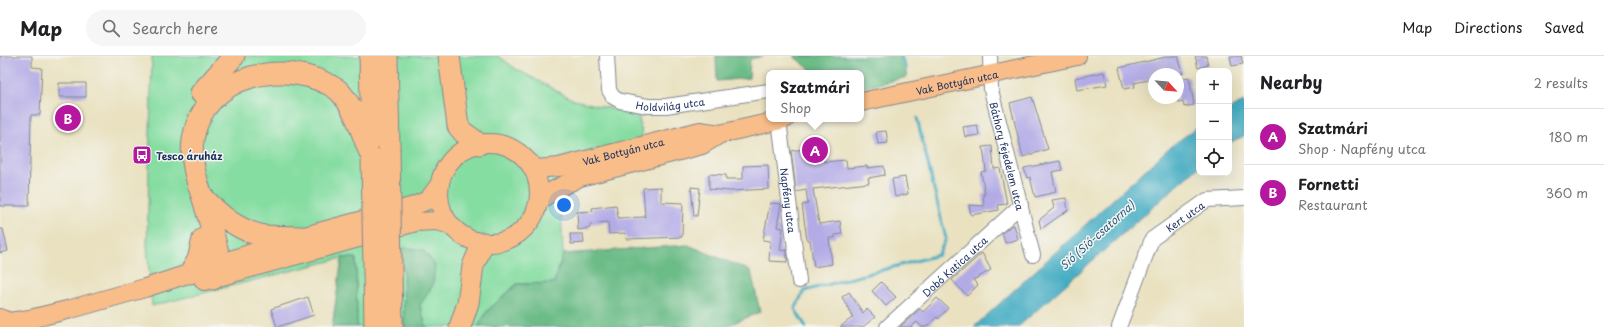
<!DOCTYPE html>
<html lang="en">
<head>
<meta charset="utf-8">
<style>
	:root { --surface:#fff; --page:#f6f6f6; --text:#202124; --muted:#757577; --line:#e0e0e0; --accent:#b5179e }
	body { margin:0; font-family:"Playpen Sans",sans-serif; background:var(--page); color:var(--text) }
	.controls { position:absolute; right:12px; top:12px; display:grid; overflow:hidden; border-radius:8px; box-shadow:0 4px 16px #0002 }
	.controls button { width:36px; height:36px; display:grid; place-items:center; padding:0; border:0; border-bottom:1px solid var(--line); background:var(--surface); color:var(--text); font:20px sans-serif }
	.compass { position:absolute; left:1148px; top:12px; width:36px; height:36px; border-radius:50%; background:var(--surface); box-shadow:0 4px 16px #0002; rotate:116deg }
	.you { position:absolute; left:564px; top:149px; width:14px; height:14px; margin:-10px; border:3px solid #fff; border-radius:50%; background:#1a73e8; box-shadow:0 0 0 6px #1a73e833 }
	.badge { display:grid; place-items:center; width:26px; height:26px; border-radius:50%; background:var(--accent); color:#fff; font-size:13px; font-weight:700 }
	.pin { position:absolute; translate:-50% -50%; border:2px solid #fff; box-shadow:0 1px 4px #0006 }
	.popup { position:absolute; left:766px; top:14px; width:98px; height:52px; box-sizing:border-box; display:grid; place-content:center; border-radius:8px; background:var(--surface); filter:drop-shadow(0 1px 3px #0005); font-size:13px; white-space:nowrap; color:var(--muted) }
	.popup b { font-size:15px; color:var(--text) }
	.popup::after { content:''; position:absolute; left:50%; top:100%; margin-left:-8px; border:8px solid transparent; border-top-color:var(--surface) }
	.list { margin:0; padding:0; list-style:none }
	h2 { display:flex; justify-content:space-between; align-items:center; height:52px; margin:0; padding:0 16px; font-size:17px }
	h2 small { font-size:13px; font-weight:400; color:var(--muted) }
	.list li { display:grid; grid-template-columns:26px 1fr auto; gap:12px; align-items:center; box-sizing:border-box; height:56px; padding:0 16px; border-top:1px solid var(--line) }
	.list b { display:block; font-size:15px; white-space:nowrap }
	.list p { margin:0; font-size:13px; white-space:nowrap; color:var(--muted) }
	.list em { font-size:13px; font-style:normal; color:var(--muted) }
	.icon { flex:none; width:22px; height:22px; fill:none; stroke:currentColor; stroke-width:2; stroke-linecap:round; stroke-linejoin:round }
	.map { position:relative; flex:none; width:1244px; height:271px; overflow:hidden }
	header { display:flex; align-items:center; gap:24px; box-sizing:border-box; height:56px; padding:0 20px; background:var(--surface); border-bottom:1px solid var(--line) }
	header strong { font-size:19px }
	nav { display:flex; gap:22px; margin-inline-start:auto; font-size:14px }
	.search { width:280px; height:36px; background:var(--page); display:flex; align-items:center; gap:10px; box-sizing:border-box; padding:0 14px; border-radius:22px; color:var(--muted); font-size:15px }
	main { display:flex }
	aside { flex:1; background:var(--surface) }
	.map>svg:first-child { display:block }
	.green { fill:#85dda1; stroke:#508680 }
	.forest { fill:#6cbc87; stroke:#447672 }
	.water { fill:#42acc2; stroke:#2e6e90 }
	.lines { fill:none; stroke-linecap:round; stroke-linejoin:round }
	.stream { stroke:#42acc2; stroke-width:3 }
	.building { fill:#b3abe6 }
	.minor-casing { stroke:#82888e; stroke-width:16 }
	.major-casing { stroke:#82888e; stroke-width:20 }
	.highway-casing { stroke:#82888e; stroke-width:23 }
	.minor { stroke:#fff; stroke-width:14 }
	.major { stroke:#f8bd89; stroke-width:18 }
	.highway { stroke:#f8bd89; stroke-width:21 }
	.highway-bridge-casing { stroke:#82888e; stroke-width:23; stroke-linecap:butt }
	.highway-bridge { stroke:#f8bd89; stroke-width:21 }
	.labels { text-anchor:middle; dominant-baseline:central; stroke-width:3; stroke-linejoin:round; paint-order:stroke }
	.street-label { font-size:10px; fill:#1b2f5e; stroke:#f6f6f2 }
	.poi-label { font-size:10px; font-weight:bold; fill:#1b2f5e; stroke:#f6f6f2; text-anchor:start }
	.water-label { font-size:11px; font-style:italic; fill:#295b81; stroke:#f6f6f2 }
</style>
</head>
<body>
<header>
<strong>Map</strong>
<div class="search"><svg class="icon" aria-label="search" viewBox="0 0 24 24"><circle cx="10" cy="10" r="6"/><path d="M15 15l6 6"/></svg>Search here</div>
<nav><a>Map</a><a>Directions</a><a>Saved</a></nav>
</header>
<main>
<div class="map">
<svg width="1244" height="271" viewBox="0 0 1244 271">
	<rect width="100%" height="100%" fill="#f6f6f2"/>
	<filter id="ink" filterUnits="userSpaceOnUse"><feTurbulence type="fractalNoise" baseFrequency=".025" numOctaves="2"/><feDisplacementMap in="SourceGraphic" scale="8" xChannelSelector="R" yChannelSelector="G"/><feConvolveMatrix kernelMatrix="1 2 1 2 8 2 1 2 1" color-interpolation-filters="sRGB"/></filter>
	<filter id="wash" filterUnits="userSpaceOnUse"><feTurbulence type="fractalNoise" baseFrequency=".012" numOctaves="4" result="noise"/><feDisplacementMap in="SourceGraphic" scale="16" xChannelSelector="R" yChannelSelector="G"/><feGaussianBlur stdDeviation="0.9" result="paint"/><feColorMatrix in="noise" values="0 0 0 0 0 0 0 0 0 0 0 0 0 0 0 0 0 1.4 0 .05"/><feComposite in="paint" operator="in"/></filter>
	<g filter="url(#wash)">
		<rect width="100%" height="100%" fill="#e9e1bf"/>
		<path class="green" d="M152,0H498L516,13L574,44L617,54L638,57L643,84L559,102L563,198L554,227L517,228L487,255L478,271H426L420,249L433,229L403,191L404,271H357L356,202H342L152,250L147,190Z"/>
		<path class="forest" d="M716,0H764L750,3L749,22L717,25Z
			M793,0H902L907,21L861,32V17H815Z
			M688,189L751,215L760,256L724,271H478L487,255L517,228L554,227L563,198Z
			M403,191L423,194L435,209L433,229L420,249L426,271H404Z
			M342,202H356L357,271H332Z"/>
		<path class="water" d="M1244,46V80L1229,87V53Z
			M1199,70V110L1018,271H974L1170,91Z"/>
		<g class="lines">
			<path class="stream" d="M901,0L906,13
				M806,271L795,253L804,235L938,199L946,183L917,62"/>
		</g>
		<g id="blocks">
			<path class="building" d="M0,0H32V11L42,12L40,59H31L29,150H0Z
				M1170,0H1178L1183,18H1154V23L1134,27L1135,31L1124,33L1119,12Z
				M1195,0H1206L1208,9L1198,12Z
				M1230,0H1241L1243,8L1232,10Z
				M1104,16L1107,29L1077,34L1075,22Z
				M1189,21L1194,49L1184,51L1183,45L1178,46V23Z
				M59,27H86V41H59Z
				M1032,41L1048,93L1023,101L1010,47Z
				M977,69L979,79L965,81L963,71Z
				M886,75L888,87L878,88L876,76Z
				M992,90L994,113L1000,112L1007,148L998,149L999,154L971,159L969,149L984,150L983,138H985L981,116L986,115L983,91Z
				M804,93L807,99L823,97L824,106L846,104L847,112L867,110V112L884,110L885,119L868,122L869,127L813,133L819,168L840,165L842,178L835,179V182H829L832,208L814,211L810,184H807L802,149L808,148L806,134L796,136L791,95Z
				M1060,105L1062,114L1052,116L1056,136L1035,141L1030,121L1027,122L1024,112Z
				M768,109L769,133L730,135L709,133V118L726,119V123H743V110Z
				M905,121L908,138L895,141L892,123Z
				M661,131V146L683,147L682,181L626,183L625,177L609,178L608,166L590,168V172L578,174L577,156L593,155L592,152L616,149L618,162L645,161L643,132Z
				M691,131L700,132L697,160H694Z
				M1066,142L1068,154L1041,173L1039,164L1054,152L1052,144Z
				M770,147L781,148L777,171L783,172L780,194L787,195V206L769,205L770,185L763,184Z
				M1012,169H1014L1018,183L1005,187L1002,177Z
				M0,173H3L8,195L0,197Z
				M570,178H583L584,187L571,188Z
				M982,197L991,214L973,224L978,229L967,240L952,224Z
				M881,226L896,241L886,250L872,235Z
				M849,236L863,257L867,253L875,261L863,271H840L853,261L842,241Z
				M308,241L314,259L277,271L271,253Z
				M937,242L948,252L938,263L937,261L926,271H922L917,266L911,271H900L920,253L923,256Z"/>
		</g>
	</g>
	<g filter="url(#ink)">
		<use href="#blocks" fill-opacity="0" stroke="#82888e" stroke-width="1"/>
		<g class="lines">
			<g class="minor-casing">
				<g id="minor">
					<path id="s1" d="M607,0L609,34L613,41L620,45L648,50H666L769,35"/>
					<path id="s2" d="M990,0L991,34L1033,199"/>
					<path id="s3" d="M779,64L799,225"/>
					<path id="s4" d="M887,271L1021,149"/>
					<path id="s5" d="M1119,271L1152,183L1207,144L1244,142"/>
				</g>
			</g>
			<g class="major-casing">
				<g id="major">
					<path id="s6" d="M861,46L1077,0"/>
					<circle cx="489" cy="137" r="50"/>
					<path id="s7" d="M529,106L536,113L559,111L700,75L720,78"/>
					<path d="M539,145L552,135L580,121L702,89L720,78L785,63"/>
					<path d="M204,225L416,166L437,165L451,169"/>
					<path d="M0,262L9,266L30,263L71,253L145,232L301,181L411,151L428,144L440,128"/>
				</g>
			</g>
			<g class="highway-casing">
				<path id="highway" d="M370,0L372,89
					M387,0L389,91
					M449,0L458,70L463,76L479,88
					M201,37L234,0
					M204,142C220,160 239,175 264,180C276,181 289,180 301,181
					M190,217L198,204L203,183
					M213,223L221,208C216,187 210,167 204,146C197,125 190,107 193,84C203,17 289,0 338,34C356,52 362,79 372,102
					M460,271L468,247L473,210L483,187"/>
			</g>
			<use href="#minor" class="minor"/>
			<use href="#major" class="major"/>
			<use href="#highway" class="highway"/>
			<g class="highway-bridge-casing">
				<path id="highway-bridge" d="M389,91L392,271
					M372,102L375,271"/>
			</g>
			<use href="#highway-bridge" class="highway-bridge"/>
		</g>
	</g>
	<defs>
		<g id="bus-square" transform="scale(1)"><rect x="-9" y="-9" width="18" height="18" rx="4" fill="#b5179e" stroke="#f6f6f2"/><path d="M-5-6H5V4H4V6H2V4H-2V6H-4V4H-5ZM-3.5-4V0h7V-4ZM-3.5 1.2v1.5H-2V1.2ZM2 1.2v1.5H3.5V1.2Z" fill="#fff"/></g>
	</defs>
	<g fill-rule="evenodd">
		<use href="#bus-square" x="142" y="99"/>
	</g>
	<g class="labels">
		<g class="street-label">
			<text stroke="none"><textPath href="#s6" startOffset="98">Vak Bottyán utca</textPath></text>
			<text stroke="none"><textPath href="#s1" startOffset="101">Holdvilág utca</textPath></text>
			<text stroke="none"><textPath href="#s7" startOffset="99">Vak Bottyán utca</textPath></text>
			<text stroke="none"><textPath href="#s2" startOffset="102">Báthory fejedelem utca</textPath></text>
			<text stroke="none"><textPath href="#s3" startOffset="81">Napfény utca</textPath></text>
			<text stroke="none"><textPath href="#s5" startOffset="134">Kert utca</textPath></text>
			<text stroke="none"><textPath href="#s4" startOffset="91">Dobó Katica utca</textPath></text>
		</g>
		<g class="poi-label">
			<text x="156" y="99">Tesco áruház</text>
		</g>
		<g class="water-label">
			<text transform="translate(1097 179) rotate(-42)">Sió (Sió-csatorna)</text>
		</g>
	</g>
</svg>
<div class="controls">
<button>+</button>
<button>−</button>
<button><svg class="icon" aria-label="locate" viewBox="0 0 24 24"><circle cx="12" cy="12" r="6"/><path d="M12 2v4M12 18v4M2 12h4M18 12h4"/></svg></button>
</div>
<svg class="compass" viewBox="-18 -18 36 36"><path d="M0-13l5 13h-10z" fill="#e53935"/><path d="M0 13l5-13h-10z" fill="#757577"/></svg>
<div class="you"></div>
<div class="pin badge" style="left:815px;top:94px">A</div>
<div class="popup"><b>Szatmári</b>Shop</div>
<div class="pin badge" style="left:68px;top:62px">B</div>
</div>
<aside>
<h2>Nearby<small>2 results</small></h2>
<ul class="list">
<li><span class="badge">A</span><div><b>Szatmári</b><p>Shop · Napfény utca</p></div><em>180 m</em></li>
<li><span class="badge">B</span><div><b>Fornetti</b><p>Restaurant</p></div><em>360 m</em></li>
</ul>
</aside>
</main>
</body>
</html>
